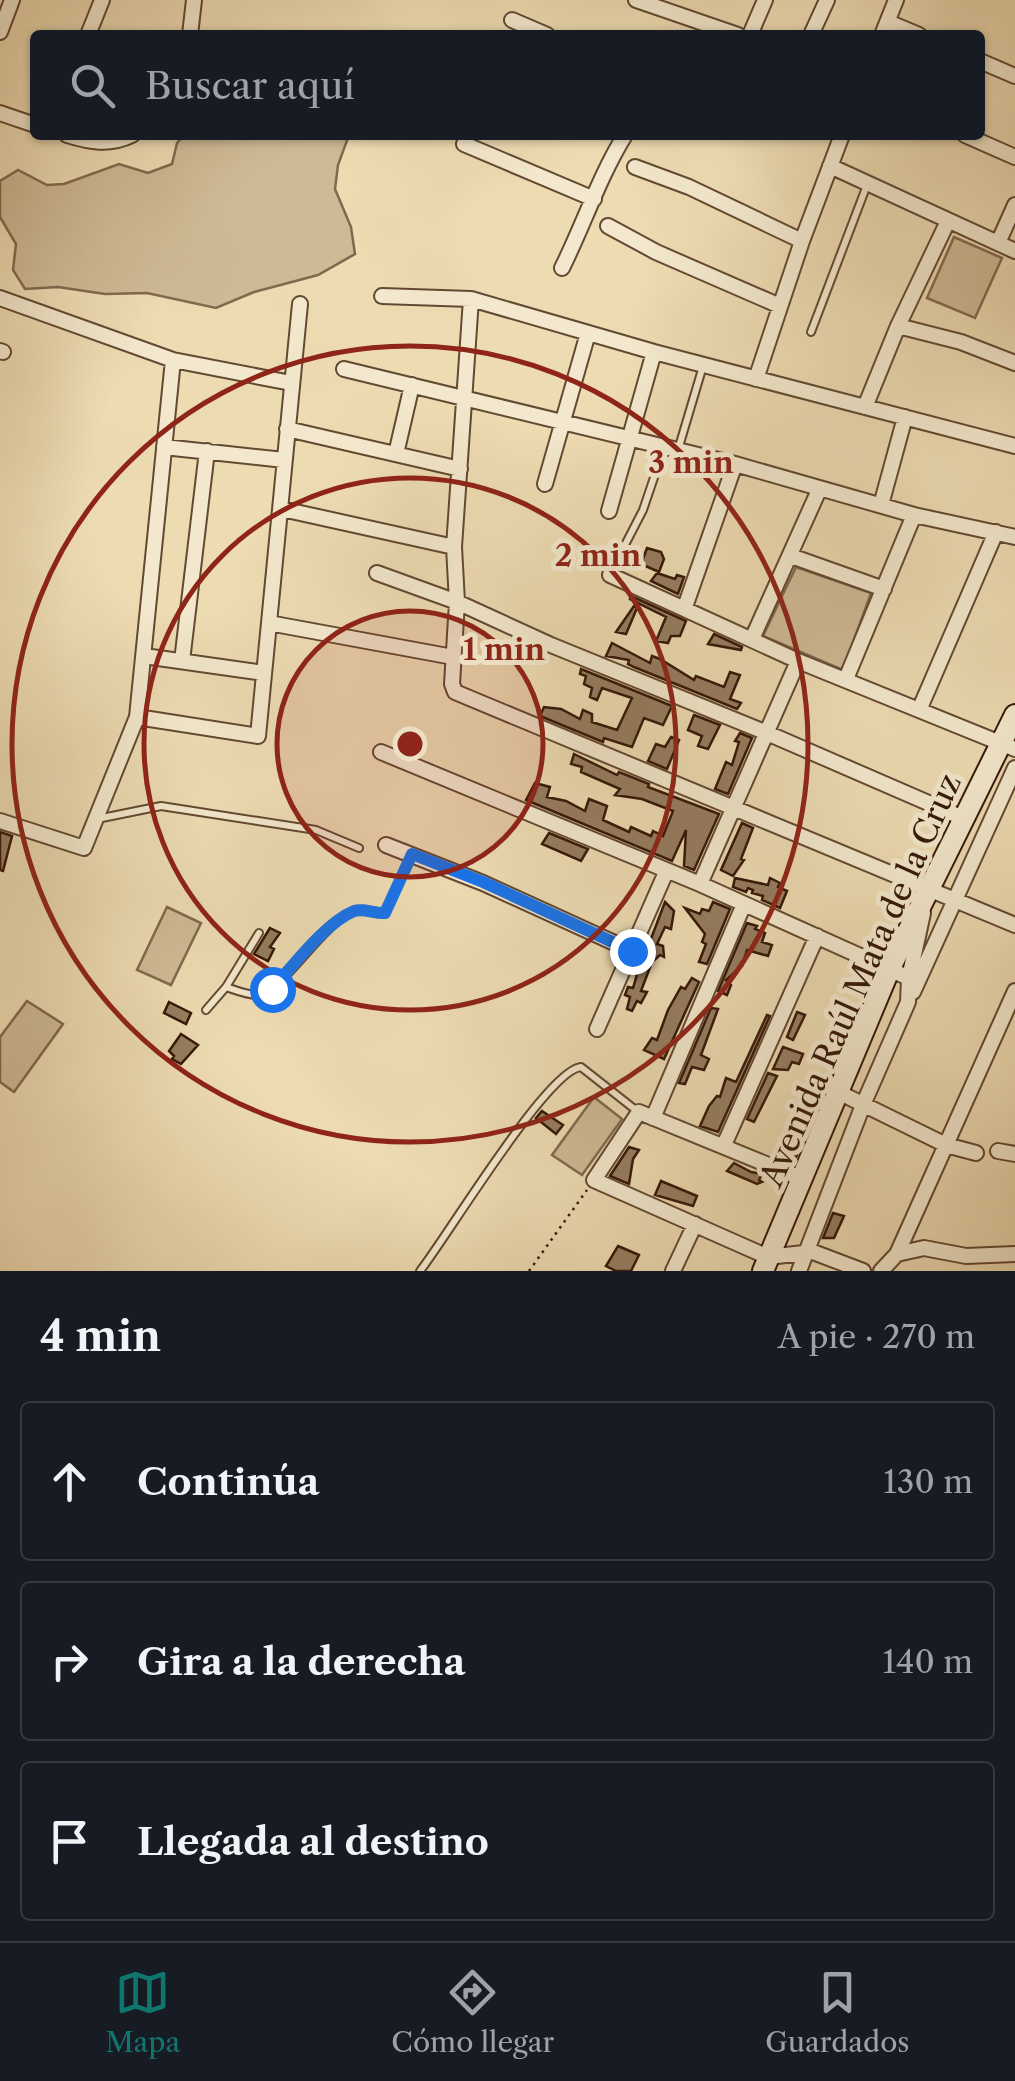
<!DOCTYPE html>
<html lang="es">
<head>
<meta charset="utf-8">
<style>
	:root { --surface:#171b24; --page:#20242c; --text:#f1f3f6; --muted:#9ea1a6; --line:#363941; --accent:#0f766e }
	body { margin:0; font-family:"Libre Caslon Text",serif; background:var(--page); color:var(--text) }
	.stop { position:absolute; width:30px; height:30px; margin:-22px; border:8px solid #1a73e8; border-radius:50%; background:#fff }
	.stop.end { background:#1a73e8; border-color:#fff; box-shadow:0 2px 10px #0008 }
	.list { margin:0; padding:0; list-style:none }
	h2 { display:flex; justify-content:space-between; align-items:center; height:130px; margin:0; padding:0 40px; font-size:42px }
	h2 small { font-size:32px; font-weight:400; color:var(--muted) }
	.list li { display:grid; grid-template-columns:65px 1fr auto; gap:30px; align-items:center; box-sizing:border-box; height:160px; margin:0 20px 20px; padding:0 20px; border:2px solid var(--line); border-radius:10px }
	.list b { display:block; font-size:38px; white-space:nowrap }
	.list em { font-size:32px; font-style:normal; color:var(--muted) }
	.icon { flex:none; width:55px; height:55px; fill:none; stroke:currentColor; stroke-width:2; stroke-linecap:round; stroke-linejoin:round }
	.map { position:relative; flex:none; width:1015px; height:1271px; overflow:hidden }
	.search { position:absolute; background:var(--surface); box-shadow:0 2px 8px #0004; left:30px; right:30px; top:30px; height:110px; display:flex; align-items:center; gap:25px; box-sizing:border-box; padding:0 35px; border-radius:10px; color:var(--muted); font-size:38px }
	.sheet { height:670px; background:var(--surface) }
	nav { display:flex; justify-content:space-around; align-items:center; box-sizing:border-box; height:140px; border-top:2px solid var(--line); background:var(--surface); font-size:28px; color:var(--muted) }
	nav a { display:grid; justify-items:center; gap:5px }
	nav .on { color:var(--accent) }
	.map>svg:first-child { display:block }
	.green { fill:#ceba95; stroke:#82684e; stroke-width:2.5 }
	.building { fill:#957d60; stroke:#351708; stroke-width:2.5 }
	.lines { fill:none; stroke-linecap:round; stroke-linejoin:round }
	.lane-casing { stroke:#634832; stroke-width:10 }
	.street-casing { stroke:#634832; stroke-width:18 }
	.secondary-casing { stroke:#351708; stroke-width:24 }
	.path { stroke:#351708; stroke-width:2.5; stroke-dasharray:2.5 5; stroke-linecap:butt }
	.lane { stroke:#f3e8cd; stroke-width:6 }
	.street { stroke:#f3e8cd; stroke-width:14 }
	.secondary { stroke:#f3e8cd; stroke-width:20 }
	.route { stroke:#1a73e8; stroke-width:12 }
	.ring { fill:none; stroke:#8f2418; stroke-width:5 }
	.labels { text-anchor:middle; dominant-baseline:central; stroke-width:10; stroke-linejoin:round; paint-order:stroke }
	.street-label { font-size:32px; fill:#351708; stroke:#f3e8cd }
	.centre { fill:#8f2418; stroke:#f3e8cd; stroke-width:5 }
	.ring-label { font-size:30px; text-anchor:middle; font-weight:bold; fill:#8f2418; stroke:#f3e8cd; stroke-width:10; stroke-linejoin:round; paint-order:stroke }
</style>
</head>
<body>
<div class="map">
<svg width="1015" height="1271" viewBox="0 0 1015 1271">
	<rect width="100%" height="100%" fill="#eddbb2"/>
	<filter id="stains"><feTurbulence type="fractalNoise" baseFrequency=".002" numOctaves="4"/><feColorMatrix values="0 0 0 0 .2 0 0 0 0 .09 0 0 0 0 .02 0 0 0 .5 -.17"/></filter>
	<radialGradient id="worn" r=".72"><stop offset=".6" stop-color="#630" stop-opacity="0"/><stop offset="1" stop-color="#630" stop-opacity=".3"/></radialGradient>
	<path class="green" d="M184,135H349L338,165L335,189L351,227L355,254L318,275L254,292L216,308L147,293L105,294L58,287L25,289L13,270L16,244L0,217V181L18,170L47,185L64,184L119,164L148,173L172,164L177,143Z
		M954,237L1002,258L975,318L927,298Z
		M796,567L871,593L843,670L763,636Z
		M167,907L201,923L171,985L137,970Z
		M27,1001L63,1024L14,1092L0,1082V1037Z
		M594,1097L622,1119L582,1175L552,1155Z"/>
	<path class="building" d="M647,548L661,552L664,559L659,572L641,564Z
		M657,573L675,579L677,575L684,577L678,594L651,581Z
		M631,596L686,621L680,636H671L668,643L656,641L666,617L630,599Z
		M634,606L637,608L626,634L616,632Z
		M714,634L742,647L741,650L708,644Z
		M612,643L650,663L652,656L660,659L694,680L696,676L724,687L730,672L740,675L730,699L741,703L737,709L634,667L628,664L629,660L606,656Z
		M581,669L672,706L663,725L644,718L632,747L604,738L603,742L540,716L544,707L561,709L580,719L583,710L592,714V722L617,730L632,698L602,688L597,700L590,697L592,688L584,684L586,676L580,674Z
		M694,715L720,725L708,749L698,746L702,736L688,730Z
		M740,733L752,738L728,794L715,789L726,762L732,765L739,742L735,741Z
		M671,737L679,740L667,769L648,761L656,744L665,747Z
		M574,754L617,775L619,772L649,784L648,787L719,814L694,870L684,866L686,830L672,861L526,800L535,783L550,787L547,797L566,801L585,811L589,799L607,806L603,820L629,832L631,827L651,836L653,831L663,836L673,811L642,799L615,795L620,789L581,772L582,767L571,764Z
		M742,823L753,828L741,859L744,860L733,876L721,870Z
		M0,832L12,836L3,871L0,870Z
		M549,833L588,849L581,861L542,844Z
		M735,878L768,885L770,878L780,883L778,887L787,891L780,908L762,900L763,896L752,893L753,890L748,888L746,892L733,887Z
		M665,902L674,911L671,929L665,927L657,944L663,946L664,957L660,955L652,962L641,991L647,992L641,1003L637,1001L632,1011L627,1009L630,997L625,995L628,987L633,988L645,947L649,944Z
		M713,902L730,909L707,964L699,962L706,944L702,942L705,934L685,908L700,914L702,909L709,911Z
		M747,923L757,926L755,929L765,933L762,942L772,945L768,956L747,950L742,966L726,980L731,985L727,995L718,991Z
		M270,928L280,933L270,947L274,949L268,961L254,954Z
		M692,978L699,982L664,1059L644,1050L652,1038L657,1040L668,1010L681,987L685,989Z
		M169,1002L191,1013L186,1024L164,1013Z
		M711,1008L718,1009L701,1055L709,1059L704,1070L692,1067L685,1084L679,1083Z
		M797,1012L805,1015L793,1040L787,1037Z
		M767,1015L770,1016L718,1132L700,1126L709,1106L717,1096L720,1097L726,1078L736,1082Z
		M181,1034L198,1045L181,1064L172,1059L174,1056L169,1051Z
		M783,1047L803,1054L799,1064L792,1062L788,1070L773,1069Z
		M768,1073L777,1076L754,1122L747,1119Z
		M821,1086L825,1087L793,1164L796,1151L793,1150L811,1117Z
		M542,1111L563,1125L556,1134L536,1118Z
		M629,1147L639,1150L633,1159L629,1184L610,1176Z
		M734,1163L751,1172L762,1174L759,1180L762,1182L757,1184L727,1171Z
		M661,1181L697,1196L693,1206L655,1195Z
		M833,1213L844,1216L834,1238H823Z
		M618,1246L639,1255L631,1271H616L606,1266Z"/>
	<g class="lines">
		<g class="lane-casing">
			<path id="lane" d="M811,332L867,185
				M678,450L703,366
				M610,574L643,510L664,448
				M97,819L161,806L316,830L359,848
				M226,987C235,990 247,995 257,995C282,994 322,923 354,911C364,907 375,914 385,913L411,856
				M206,1010L226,987L259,933
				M420,1271C447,1237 547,1070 581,1067L637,1111"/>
		</g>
		<g class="street-casing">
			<path id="street" d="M636,0L738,35
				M512,20L547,35
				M888,22L919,35
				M0,32L12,0
				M88,35L102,0
				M190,35L194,0
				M750,35L765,0
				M811,35L827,0
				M882,35L896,0
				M980,61L1015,76
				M0,113L35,125
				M67,135C90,142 109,146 132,135
				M965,135L1015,157
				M464,144L594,199
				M830,166L1015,251
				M635,167L689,187L802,241
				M608,226L656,252L780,306
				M998,243L1015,205
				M562,268C584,224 599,177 625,135
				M382,296L471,299L654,352L1015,446
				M0,298L173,360L291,383
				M471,299L454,547L457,602L452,684L455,692L1015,925
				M898,326L961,342L1015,363
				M0,351L3,352
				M344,369L735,464L914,515L1015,537
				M756,379L802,241L842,135
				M865,407L898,326L948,221
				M287,429L460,469
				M164,447L284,460
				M396,454L412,385
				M545,484L588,333
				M881,505L905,417
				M282,509L454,547
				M609,511L654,352
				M791,556L884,589
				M377,573L457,602L551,645L767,733L963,818
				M610,575L798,661L1015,749
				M685,607L735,464
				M269,623L453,657
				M752,639L819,490
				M144,656L264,673
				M182,661L207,451
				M846,679L914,515
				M920,708L996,532
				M137,717L258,736L300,304
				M381,752L700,884L909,978
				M0,821L84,848L137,717L173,360
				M386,845L483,883L632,951
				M700,884L798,661
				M913,992L1015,768
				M597,1029L666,872
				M838,1092L946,1145L976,1153
				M653,1118L744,904
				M724,1145L817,936
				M998,1151L1015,1154
				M800,1178L639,1112L594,1180L768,1257L813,1252L863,1271
				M897,1254L924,1248L966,1256L1015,1254
				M673,1271L695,1224
				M799,1271L863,1105L908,1002L909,978L923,913
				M881,1271L897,1254L1015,991"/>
		</g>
		<g class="secondary-casing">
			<path id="secondary" d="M763,1271L890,968L1015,715"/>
		</g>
		<path class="path" d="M529,1271L587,1190"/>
		<use href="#lane" class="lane"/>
		<use href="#street" class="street"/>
		<use href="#secondary" class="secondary"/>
	</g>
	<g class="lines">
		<path class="route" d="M272,989C293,966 325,923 354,911C364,908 375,914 385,913L412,854L483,882L632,951"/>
	</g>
	<circle cx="410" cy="744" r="133" fill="#8f2418" fill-opacity=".12"/>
	<g class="ring">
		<circle cx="410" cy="744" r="133"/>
		<circle cx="410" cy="744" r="266"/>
		<circle cx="410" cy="744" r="398"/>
	</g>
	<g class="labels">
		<g class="street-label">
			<text transform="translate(860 980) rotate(-66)">Avenida Raúl Mata de la Cruz</text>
		</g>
	</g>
	<circle cx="410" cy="744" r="15" class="centre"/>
	<g class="ring-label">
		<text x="691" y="473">3 min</text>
		<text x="598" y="566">2 min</text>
		<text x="504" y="660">1 min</text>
	</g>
	<rect width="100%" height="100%" filter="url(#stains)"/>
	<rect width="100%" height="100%" fill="url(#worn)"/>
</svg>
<div class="stop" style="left:272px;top:989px"></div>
<div class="stop end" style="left:632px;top:951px"></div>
<div class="search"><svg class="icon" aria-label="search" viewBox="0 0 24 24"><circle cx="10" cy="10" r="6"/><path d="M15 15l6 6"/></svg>Buscar aquí</div>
</div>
<section class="sheet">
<h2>4 min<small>A pie · 270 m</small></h2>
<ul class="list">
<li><svg class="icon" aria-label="ahead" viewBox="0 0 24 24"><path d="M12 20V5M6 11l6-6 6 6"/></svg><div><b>Continúa</b></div><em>130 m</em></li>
<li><svg class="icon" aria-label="right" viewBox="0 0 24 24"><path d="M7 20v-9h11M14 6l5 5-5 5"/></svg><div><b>Gira a la derecha</b></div><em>140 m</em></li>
<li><svg class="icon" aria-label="arrive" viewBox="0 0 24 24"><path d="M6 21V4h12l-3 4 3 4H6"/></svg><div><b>Llegada al destino</b></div></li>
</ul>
</section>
<nav>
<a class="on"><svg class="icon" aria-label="map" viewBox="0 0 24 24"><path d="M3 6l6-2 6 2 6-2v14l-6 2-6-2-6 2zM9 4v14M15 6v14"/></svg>Mapa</a>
<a><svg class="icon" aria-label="directions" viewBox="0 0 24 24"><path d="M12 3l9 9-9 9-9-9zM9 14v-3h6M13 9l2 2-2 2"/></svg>Cómo llegar</a>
<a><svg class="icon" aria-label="saved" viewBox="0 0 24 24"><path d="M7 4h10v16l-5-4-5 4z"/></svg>Guardados</a>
</nav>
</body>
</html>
